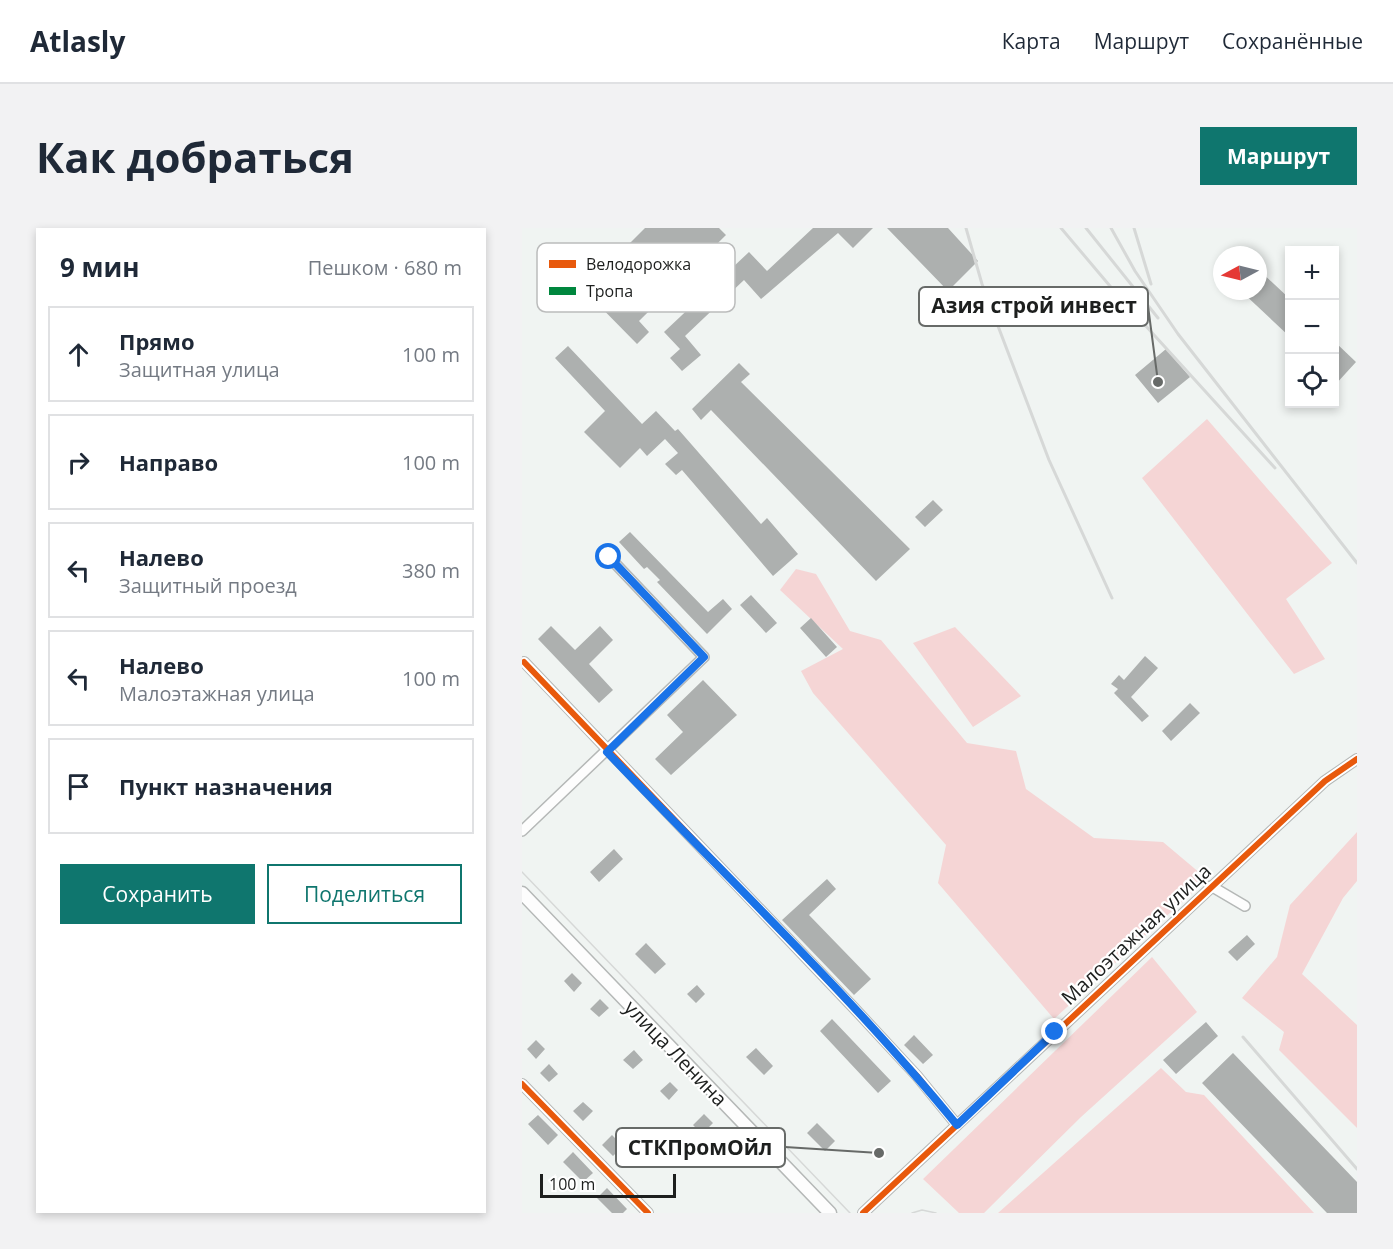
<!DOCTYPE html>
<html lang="ru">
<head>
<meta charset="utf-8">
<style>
	:root { --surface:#fff; --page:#f2f2f3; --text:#1f2937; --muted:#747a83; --line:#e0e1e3; --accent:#0f766e }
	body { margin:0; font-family:"Open Sans",sans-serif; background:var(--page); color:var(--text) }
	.controls { position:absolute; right:18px; top:18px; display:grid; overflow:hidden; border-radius:0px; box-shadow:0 3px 9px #0003 }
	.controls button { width:54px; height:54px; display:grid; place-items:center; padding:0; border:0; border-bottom:2px solid var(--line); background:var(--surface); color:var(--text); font:30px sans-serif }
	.compass { position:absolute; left:691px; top:18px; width:54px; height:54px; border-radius:50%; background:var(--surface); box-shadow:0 3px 9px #0003; rotate:263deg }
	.scale { position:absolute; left:18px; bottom:15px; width:136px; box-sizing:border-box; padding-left:6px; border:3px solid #1d1f1e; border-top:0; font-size:16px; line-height:21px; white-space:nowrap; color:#1d1f1e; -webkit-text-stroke:4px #fff; paint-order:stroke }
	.stop { position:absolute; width:18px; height:18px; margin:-14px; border:4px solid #1a73e8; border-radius:50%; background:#fff }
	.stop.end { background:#1a73e8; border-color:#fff; box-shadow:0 2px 6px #0008 }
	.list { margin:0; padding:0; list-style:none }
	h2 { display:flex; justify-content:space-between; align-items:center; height:78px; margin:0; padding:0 24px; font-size:26px }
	h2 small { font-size:20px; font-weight:400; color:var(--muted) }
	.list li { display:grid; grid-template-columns:39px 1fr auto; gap:18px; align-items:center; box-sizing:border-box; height:96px; margin:0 12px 12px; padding:0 12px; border:2px solid var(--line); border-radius:0px }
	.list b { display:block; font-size:22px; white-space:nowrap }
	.list p { margin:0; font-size:20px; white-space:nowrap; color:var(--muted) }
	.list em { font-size:20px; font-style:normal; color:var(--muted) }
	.actions { display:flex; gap:12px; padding:18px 24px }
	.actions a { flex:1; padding:14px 0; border:2px solid var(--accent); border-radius:0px; text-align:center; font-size:21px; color:var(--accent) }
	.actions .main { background:var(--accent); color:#fff }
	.icon { flex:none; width:33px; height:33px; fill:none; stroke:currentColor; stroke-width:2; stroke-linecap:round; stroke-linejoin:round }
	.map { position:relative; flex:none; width:835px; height:985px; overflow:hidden; border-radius:0px }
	header { display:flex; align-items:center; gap:36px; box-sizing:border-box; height:84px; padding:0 30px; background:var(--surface); border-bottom:2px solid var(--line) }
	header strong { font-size:28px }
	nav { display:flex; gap:33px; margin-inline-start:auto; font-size:21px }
	.intro { display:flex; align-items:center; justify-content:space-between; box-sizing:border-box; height:144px; padding:0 36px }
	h1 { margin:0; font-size:42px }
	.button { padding:15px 27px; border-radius:0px; background:var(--accent); color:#fff; font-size:21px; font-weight:700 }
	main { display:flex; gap:36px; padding:0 36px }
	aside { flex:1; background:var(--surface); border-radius:0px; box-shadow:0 3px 9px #0003 }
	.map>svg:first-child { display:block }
	.green { fill:#f5d5d5 }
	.building { fill:#adb0af }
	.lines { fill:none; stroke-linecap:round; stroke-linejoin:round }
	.street-casing { stroke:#b5b8b7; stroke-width:12 }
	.secondary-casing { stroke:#b5b8b7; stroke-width:15 }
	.street { stroke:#fdfdfd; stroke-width:9 }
	.secondary { stroke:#fdfdfd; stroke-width:12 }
	.tram { stroke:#d6d8d7; stroke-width:1.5 }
	.rail { stroke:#d6d8d7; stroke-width:3 }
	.quiet { stroke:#00873e; stroke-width:4.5; stroke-dasharray:9 4.5; stroke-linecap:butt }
	.cycleway-casing { stroke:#fff; stroke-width:10 }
	.cycleway { stroke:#e8590c; stroke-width:6 }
	.route { stroke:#1a73e8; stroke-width:8 }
	.labels { text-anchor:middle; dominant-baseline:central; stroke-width:4.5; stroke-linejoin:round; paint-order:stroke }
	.street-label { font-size:20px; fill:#1d1f1e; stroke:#fff }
	.key { fill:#fff; stroke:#bbbcbc; stroke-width:1.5 }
	.key-label { font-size:16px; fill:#1d1f1e }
	.leader { fill:none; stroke:#676a68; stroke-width:2 }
	.callout-dot { fill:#676a68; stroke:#fff; stroke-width:2 }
	.callout { fill:#fff; stroke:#676a68; stroke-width:2 }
	.callout-label { font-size:21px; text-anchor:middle; font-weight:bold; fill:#1d1f1e }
</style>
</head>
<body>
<header>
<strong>Atlasly</strong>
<nav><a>Карта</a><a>Маршрут</a><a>Сохранённые</a></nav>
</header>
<div class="intro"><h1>Как добраться</h1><a class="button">Маршрут</a></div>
<main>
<aside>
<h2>9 мин<small>Пешком · 680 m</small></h2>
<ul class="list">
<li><svg class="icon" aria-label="ahead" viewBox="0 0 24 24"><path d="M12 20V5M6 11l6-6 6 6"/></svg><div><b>Прямо</b><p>Защитная улица</p></div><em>100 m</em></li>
<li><svg class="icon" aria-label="right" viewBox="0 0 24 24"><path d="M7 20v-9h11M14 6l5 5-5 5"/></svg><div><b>Направо</b></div><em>100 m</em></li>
<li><svg class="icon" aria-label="left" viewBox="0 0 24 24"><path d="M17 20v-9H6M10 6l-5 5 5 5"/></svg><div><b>Налево</b><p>Защитный проезд</p></div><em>380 m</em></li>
<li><svg class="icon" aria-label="left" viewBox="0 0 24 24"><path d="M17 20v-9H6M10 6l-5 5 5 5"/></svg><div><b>Налево</b><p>Малоэтажная улица</p></div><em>100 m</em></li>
<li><svg class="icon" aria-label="arrive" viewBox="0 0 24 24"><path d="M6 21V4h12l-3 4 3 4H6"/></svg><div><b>Пункт назначения</b></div></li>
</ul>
<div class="actions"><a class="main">Сохранить</a><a>Поделиться</a></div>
</aside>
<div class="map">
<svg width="835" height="985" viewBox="0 0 835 985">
	<rect width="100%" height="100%" fill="#f0f4f2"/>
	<path class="green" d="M685,191L810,335L764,371L803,431L772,446L620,250Z
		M274,341L294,346L328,403L359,412L445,515L494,523L504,561L572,610L641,614L685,651L532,791L416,655L424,617L291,465L279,443L321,421L258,362Z
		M433,399L499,468L451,499L391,415Z
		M835,604V653L821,670L780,746L835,797V900L757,822L762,804L720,770L755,729L768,677Z
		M630,729L675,784L559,889L462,985H437L401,951Z
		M639,840L664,864L682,867L792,985H476Z"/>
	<path class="building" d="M123,0H197L204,7L117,93L127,104L115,116L56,56L65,46L71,52Z
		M291,0H351L331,20L316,5L239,71L222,52L163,108L179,127L160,143L148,130L158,121L142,104L227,24L245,43Z
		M365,0H426L456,33L426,63Z
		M736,41L768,71V109L719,63H736Z
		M813,114L834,134L813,157Z
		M46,118L120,196L134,183L153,203L156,201L239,296L245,290L276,326L251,348L160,242L154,247L143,236L156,225L143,211L125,228L118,220L98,240L62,204L83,183L33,130Z
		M644,121L668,149L636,175L613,147Z
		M217,135L228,146L219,154L388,321L354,353L189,182L179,192L170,181Z
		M411,272L421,282L403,299L393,289Z
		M108,304L186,384L201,371L210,381L185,406L135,354L138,352L125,339L122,341L97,314Z
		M229,367L255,395L244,405L218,377Z
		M289,390L315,419L304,429L278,400Z
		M29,398L53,422L78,398L91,412L67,436L91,462L77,475L16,411Z
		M623,428L636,440L609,469L627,488L620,494L592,465L596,461L589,456L597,447L602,452Z
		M181,452L215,487L149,547L133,531L161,504L145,487Z
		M668,475L678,485L649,513L640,503Z
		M92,621L101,631L77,654L68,644Z
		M305,651L314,661L287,687L349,751L332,767L260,692Z
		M725,707L733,716L715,733L706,724Z
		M124,715L144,736L133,746L113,726Z
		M50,745L60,755L52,764L42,753Z
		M175,757L183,766L174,775L165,766Z
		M78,771L87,780L77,789L68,781Z
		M310,791L369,853L356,865L298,803Z
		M684,794L696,808L654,846L641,832Z
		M392,807L411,827L401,836L382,817Z
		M14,812L23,821L14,831L5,821Z
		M234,820L251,838L242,847L224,829Z
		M112,822L121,832L111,841L101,832Z
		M711,825L835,954V985H805L680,855Z
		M27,836L36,846L27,854L18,845Z
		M148,854L156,862L147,872L138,863Z
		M61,874L71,883L61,893L51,883Z
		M182,886L191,895L180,906L171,897Z
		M16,887L36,907L26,917L6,896Z
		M295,895L313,913L303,923L285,905Z
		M90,907L101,918L91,928L80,917Z
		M51,924L71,945L61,954L41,934Z
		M85,960L105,981L101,985H90L75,970Z"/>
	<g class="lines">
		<g class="street-casing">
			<path id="street" d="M2,434L332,780L395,848L435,897
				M0,603L182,429L87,329
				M689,658L723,678
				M0,856L126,985
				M341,985L803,553L835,531"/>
		</g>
		<g class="secondary-casing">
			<path id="secondary" d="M0,665L308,985"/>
		</g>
		<use href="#street" class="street"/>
		<use href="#secondary" class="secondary"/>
		<path class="tram" d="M0,644L328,985
			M390,985L400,982L414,985"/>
		<path class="rail" d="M444,0L460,56L527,232L590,370
			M539,0L593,64L753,240
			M564,0L636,90
			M589,0L613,43L656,106L835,335
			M612,0L629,56
			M721,809L835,941"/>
		<path class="quiet" d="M87,329L182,429"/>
		<g class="cycleway-casing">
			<path id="cycleway" d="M2,434L332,780L395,848L435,897
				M0,856L126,985
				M341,985L803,553L835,531"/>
		</g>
		<use href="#cycleway" class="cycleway"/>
	</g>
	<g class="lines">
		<path class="route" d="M87,329L182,429L85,524C202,647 327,765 435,897L533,804"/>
	</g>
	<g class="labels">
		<g class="street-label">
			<text transform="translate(614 706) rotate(-43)">Малоэтажная улица</text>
			<text transform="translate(154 825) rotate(46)">улица Ленина</text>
		</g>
	</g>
	<rect x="15" y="15" width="198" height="69" rx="9" class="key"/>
	<rect x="27" y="32" width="27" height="8" fill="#e8590c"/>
	<rect x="27" y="59" width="27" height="8" fill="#00873e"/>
	<g class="key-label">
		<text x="64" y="42">Велодорожка</text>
		<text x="64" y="69">Тропа</text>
	</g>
	<path class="leader" d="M636 154L626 78M357 925L263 919"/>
	<g class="callout-dot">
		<circle cx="636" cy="154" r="6"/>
		<circle cx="357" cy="925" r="6"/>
	</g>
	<g class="callout">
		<rect x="397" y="59" width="229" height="39" rx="6"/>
		<rect x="94" y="900" width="169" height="39" rx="6"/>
	</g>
	<g class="callout-label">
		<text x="512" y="85">Азия строй инвест</text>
		<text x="178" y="927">СТКПромОйл</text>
	</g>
</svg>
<div class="controls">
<button>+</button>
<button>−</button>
<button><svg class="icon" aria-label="locate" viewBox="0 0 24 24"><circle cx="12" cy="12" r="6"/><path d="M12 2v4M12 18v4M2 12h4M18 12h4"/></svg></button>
</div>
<svg class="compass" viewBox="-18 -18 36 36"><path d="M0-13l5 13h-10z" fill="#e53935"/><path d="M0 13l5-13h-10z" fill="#747a83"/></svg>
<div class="scale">100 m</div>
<div class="stop" style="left:87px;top:329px"></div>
<div class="stop end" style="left:533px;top:804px"></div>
</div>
</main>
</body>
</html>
